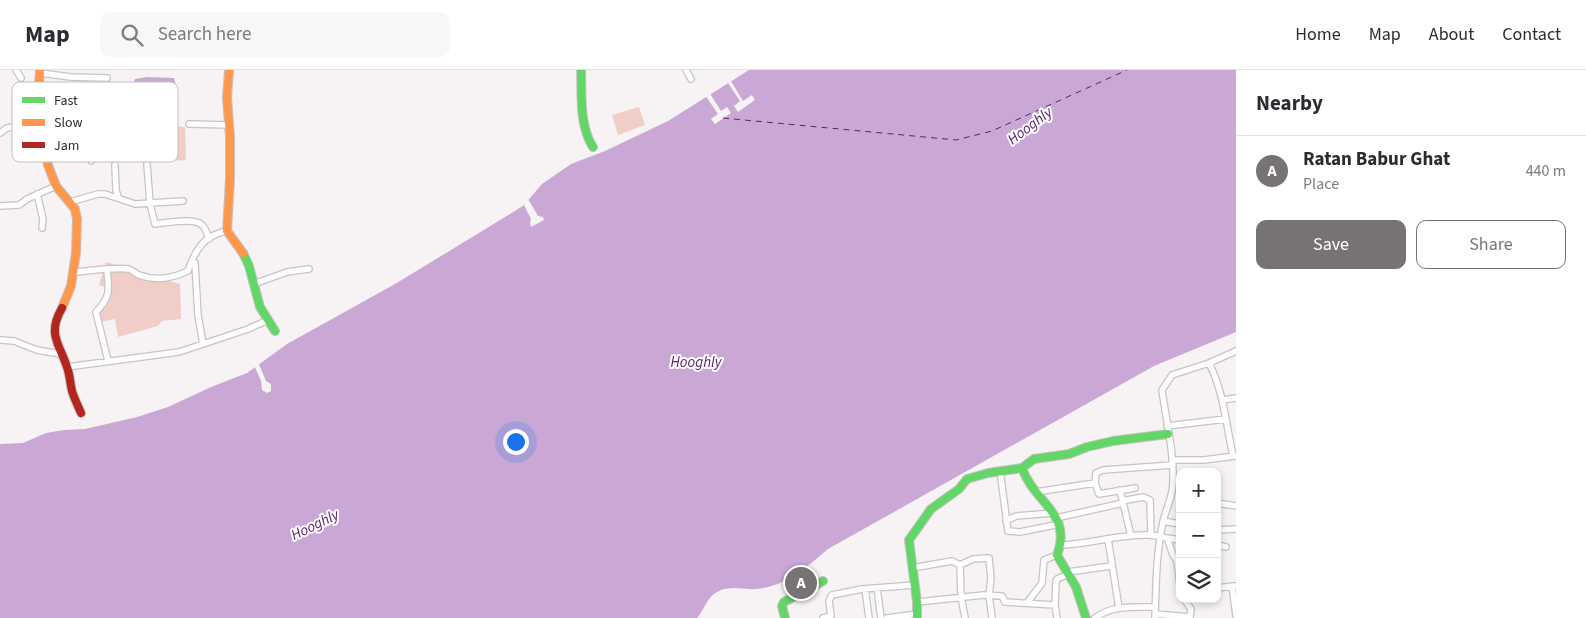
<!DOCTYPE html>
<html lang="en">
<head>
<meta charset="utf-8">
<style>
	:root { --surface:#fff; --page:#f7f7f7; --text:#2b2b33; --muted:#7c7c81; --line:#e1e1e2; --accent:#777374 }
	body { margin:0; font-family:"Source Sans 3",sans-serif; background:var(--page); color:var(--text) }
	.controls { position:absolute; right:15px; bottom:15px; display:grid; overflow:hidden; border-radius:10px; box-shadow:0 2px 8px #0003 }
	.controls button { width:45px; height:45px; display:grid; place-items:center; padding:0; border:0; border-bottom:1px solid var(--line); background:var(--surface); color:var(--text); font:25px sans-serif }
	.you { position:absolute; left:515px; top:371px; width:18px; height:18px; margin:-12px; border:4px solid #fff; border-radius:50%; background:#1a73e8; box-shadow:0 0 0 8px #1a73e833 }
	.badge { display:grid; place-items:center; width:32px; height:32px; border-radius:50%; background:var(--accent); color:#fff; font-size:16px; font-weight:700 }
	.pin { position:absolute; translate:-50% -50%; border:2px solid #fff; box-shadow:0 1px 5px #0006 }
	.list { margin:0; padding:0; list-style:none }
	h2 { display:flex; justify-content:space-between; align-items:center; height:65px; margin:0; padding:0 20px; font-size:21px }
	h2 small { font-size:16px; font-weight:400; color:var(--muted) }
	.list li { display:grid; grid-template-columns:32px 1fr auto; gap:15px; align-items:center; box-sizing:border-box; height:70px; padding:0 20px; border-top:1px solid var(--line) }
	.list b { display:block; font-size:19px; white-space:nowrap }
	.list p { margin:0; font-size:16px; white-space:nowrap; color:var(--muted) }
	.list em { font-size:16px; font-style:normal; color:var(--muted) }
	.actions { display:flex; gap:10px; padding:15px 20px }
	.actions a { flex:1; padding:11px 0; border:1px solid var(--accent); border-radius:10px; text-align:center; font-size:18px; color:var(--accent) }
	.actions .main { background:var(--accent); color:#fff }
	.icon { flex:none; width:28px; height:28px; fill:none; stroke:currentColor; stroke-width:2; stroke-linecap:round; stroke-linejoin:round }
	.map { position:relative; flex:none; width:1236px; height:548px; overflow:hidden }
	header { display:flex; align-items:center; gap:30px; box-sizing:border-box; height:70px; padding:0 25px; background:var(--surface); border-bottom:1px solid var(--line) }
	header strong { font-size:24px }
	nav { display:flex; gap:28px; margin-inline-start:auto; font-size:18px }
	.search { width:350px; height:45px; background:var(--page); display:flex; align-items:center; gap:12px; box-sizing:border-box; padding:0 18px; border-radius:10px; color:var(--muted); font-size:19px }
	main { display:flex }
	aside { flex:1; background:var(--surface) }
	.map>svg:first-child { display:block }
	.green { fill:#f0cdc6 }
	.water { fill:#caa8d6 }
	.pier { fill:#f7f2f3 }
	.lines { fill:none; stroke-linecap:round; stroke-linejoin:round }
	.ferry { stroke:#5b2170; stroke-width:1; stroke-dasharray:6 5; stroke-linecap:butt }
	.street-casing { stroke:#c8c3c4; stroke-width:8 }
	.fast-casing { stroke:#c8c3c4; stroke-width:10 }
	.slow-casing { stroke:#c8c3c4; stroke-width:10 }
	.jam-casing { stroke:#c8c3c4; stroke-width:10 }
	.street { stroke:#fefdfd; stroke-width:5.5 }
	.fast { stroke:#63d668; stroke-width:8 }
	.slow { stroke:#ff974d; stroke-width:8 }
	.jam { stroke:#b3261e; stroke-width:8 }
	.labels { text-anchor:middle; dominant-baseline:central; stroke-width:4; stroke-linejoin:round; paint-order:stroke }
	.water-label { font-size:15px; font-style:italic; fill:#5b2170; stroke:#fff }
	.key { fill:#fff; stroke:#c2c0c1; stroke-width:1 }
	.key-label { font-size:14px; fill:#322e30 }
</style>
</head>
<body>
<header>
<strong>Map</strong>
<div class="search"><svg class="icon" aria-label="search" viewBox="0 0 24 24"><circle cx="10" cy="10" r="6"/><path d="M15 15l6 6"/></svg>Search here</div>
<nav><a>Home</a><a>Map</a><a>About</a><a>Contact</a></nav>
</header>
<main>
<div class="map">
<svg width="1236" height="548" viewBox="0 0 1236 548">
	<rect width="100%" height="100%" fill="#f7f2f3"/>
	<path class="green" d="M639,37L645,55L618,65L612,45Z
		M126,55L185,57L186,90L145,92L143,80L129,81Z
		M106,192L180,214L181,249L162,251L158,256L118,267L115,249L100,252V240L106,237L110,218L99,215Z"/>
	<path class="water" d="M749,0H1236V262L1154,296L828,479C807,497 786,516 757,519C745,520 730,515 719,521C707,526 705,539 697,548H0V374L23,373L46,363L64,360L85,359L137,347L168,337L211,317L247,303L287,274L395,214L515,141L524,135L542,114L571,94L605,81L668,51Z
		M147,7L174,8L178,24L176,40C156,56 151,55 129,42L130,23L135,9Z"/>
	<path class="pier" d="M731,11L743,31L752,25L755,30L738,42L734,36L740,31L728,13Z
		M709,22L721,41L727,37L731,43L715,54L711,49L718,44L705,25Z
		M528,129L538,146L543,147L544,150L531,157L530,153L531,149L524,135Z
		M258,292L266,311L271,314V321L267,323L262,320L261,311L254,295Z"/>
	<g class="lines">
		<path class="ferry" d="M723,48L956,70L992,61L1127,0"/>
		<g class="street-casing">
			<path id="street" d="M16,0L21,8
				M686,0L691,9
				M40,3L71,7L107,8
				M38,19L101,24
				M37,34L56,36H115
				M189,54L229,55
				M0,63L7,58L38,52
				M47,87L69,83L88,82L91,91
				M147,94L150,134L155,154C165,153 195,147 202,155C206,158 207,165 209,169
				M115,95L116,120L118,127
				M37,124L43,149L42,158
				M70,132L98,124H105L135,134L183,131
				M0,136L19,135L27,129L56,116
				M195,193L198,245L203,274
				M107,200C109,219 111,227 96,242L108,291
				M74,202C87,201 118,197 129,199C132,200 135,203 139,205C155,211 173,208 188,201C195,180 204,165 227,161
				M254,214L287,202L309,199
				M0,270L14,271L37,280L60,284
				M1209,293C1224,323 1226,354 1233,386
				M67,297L179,282L248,259L268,250
				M1223,330L1236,328
				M1167,356L1226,349
				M1172,390H1204L1235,386
				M1000,401L1008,461L1020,462L1060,454
				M1095,413L1096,403L1103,400L1173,395
				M1120,420L1131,466
				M1036,422L1095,413L1099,424L1135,418
				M1122,431L1143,427L1150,430L1151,465
				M1217,433L1236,436
				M1056,448L1123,433
				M1006,451L1016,446L1053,443
				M1163,451L1180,454
				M1217,460L1236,459
				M1167,468L1180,470
				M1108,469L1119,538
				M1062,475C1091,474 1119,464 1148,465C1155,465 1161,467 1167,468L1173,485L1177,491L1180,515
				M1217,475L1226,477
				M960,495L961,526L965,548
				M912,498L952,491L960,495L973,489L989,488L991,509L989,525L992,548
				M1068,502L1111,496
				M1232,516L1236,546
				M877,518L881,548
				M1217,518L1234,516
				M865,519L869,548
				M1184,529L1191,539L1190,548
				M917,532L984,525L1002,526L1005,532L1055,535
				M1027,533L1042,513L1044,490L1057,485
				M1155,544L1190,547
				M823,548L831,546L829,531L832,525L862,519L915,515
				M887,548L917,544
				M1057,548L1055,535L1056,512L1057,509L1069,504
				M1095,548C1112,535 1134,537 1155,537
				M1155,548C1156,516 1156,483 1163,452C1166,438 1173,427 1173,412C1174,381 1166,350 1162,320L1172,305L1209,293L1236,281"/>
		</g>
		<g class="fast-casing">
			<path id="fast" d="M581,0C582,24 579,56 593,77
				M243,183L249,196L260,237L275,261
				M785,548L782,536L784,532L823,511
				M917,548V532L909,470L931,439L959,419L967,409L988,403L1022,398
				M1086,548L1076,517L1057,485C1073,443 1034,433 1022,398L1034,389L1069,384L1087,377L1113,371L1168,364"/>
		</g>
		<g class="slow-casing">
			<path id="slow" d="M40,0L37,47L48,95L56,116L75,139L77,149L76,183L71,216L62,238
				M229,0L227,28L230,67V109L227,161L243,183"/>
		</g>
		<g class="jam-casing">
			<path id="jam" d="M62,238C47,264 59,273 67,297C70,305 70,313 72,321C74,328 78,336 81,343"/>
		</g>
		<use href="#street" class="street"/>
		<use href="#fast" class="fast"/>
		<use href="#slow" class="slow"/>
		<use href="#jam" class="jam"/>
	</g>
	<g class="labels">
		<g class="water-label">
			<text transform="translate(1030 56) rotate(-37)">Hooghly</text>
			<text x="696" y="292">Hooghly</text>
			<text transform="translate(315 455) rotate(-26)">Hooghly</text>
		</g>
	</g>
	<rect x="12" y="12" width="166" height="80" rx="8" class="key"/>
	<rect x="22" y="27" width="23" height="6" fill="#63d668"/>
	<rect x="22" y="49" width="23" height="7" fill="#ff974d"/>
	<rect x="22" y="72" width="23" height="6" fill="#b3261e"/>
	<g class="key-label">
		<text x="54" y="35">Fast</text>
		<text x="54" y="57">Slow</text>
		<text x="54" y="80">Jam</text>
	</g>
</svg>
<div class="controls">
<button>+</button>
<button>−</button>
<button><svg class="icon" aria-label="layers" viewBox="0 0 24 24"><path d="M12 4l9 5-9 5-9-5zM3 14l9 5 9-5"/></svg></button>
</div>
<div class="you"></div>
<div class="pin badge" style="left:801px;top:513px">A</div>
</div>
<aside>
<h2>Nearby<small></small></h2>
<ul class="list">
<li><span class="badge">A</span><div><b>Ratan Babur Ghat</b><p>Place</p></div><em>440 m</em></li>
</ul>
<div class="actions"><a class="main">Save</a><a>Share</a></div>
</aside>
</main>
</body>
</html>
